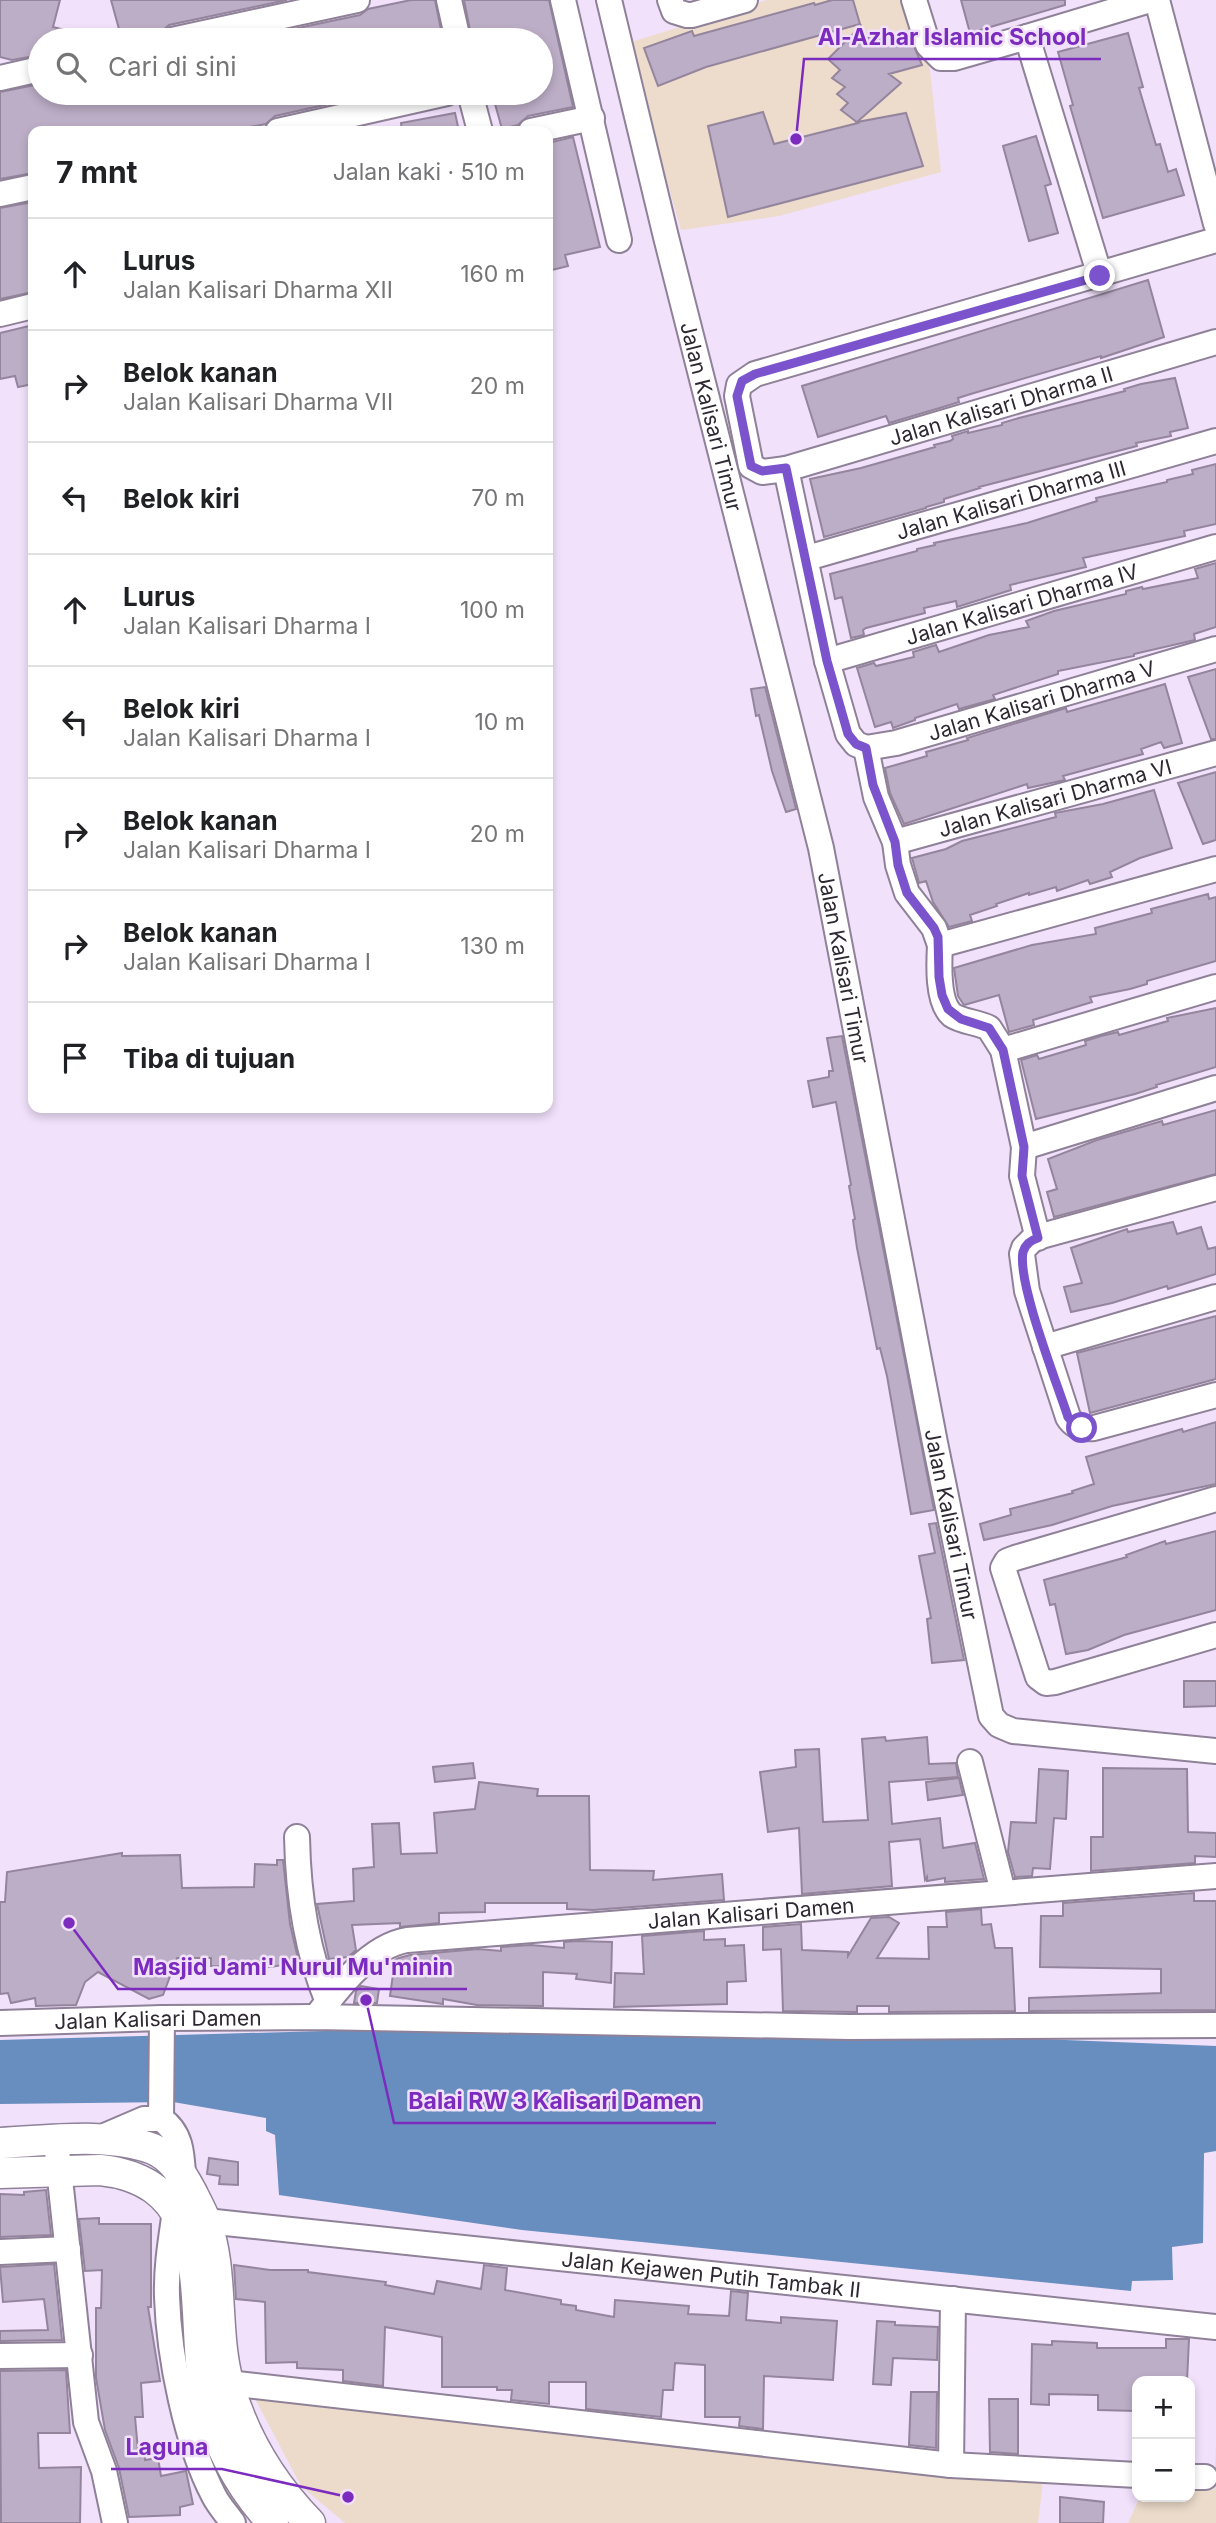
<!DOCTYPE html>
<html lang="id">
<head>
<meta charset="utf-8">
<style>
	:root { --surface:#fff; --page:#f2f2f2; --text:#202124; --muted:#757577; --line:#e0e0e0 }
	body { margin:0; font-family:Inter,sans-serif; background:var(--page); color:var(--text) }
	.controls { position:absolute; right:21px; bottom:21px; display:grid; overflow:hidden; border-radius:14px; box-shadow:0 4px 10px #0003 }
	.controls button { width:63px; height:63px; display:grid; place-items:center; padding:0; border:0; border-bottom:2px solid var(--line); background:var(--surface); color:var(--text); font:35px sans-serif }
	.stop { position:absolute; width:21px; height:21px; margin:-16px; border:5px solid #7b54cd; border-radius:50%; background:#fff }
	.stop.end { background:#7b54cd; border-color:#fff; box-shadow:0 2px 7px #0008 }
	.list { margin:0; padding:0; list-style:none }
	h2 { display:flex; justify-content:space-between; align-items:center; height:91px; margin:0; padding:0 28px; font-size:30px }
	h2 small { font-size:23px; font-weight:400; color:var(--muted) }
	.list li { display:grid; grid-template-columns:46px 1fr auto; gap:21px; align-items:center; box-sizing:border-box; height:112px; padding:0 28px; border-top:2px solid var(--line) }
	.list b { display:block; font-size:26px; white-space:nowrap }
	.list p { margin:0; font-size:23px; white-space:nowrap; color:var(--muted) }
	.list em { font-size:23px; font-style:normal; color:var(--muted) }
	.icon { flex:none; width:38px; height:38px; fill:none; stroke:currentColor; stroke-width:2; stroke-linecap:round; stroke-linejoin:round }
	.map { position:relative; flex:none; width:1216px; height:2523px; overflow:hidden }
	.search { position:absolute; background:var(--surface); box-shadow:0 4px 10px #0003; left:28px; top:28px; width:525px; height:77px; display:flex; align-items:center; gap:18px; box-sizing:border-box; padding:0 24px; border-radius:38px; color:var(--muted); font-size:26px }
	.panel { position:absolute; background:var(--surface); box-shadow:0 4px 10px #0003; left:28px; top:126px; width:525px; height:987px; border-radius:14px }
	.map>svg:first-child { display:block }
	.commercial { fill:#ecdbca }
	.education { fill:#eddbcb }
	.water { fill:#688ebf }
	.building { fill:#bdaec7; stroke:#94859d; stroke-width:2 }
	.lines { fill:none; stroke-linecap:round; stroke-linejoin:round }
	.minor-casing { stroke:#8f8198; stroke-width:28 }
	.tertiary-casing { stroke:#8f8198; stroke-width:33 }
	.minor { stroke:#fff; stroke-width:24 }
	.tertiary { stroke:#fff; stroke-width:30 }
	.route { stroke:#7b54cd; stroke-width:9 }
	.labels { text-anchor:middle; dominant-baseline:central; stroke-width:5; stroke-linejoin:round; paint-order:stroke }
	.street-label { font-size:21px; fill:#2e2832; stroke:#f1e1fb }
	.leader { fill:none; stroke:#7b2cbf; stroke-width:2.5 }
	.callout-dot { fill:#7b2cbf; stroke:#f1e1fb; stroke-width:2.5 }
	.callout-label { font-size:23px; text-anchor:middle; font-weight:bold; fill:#7b2cbf; stroke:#f1e1fb; stroke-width:5; stroke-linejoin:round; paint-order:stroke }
</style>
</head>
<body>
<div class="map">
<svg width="1216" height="2523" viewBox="0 0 1216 2523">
	<rect width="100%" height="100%" fill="#f1e1fb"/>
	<path class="commercial" d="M252,2393L1043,2481L1038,2523H345L301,2486Z
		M1216,2443V2523H1128L1140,2497H1190V2490H1214Z"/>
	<path class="education" d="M767,0H910L930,70L941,172L779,216L681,230L628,43Z"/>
	<path class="water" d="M359,2030L940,2035L1216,2046V2151L1204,2153L1203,2243L1172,2247L1173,2280L1132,2281L1131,2291L522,2230L279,2195L275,2135L266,2131V2118L173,2102L0,2104V2040Z"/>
	<path class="building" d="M0,0H60L53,27L85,35L84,40H40V55L12,60L0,57Z
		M111,0H287L169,25L158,35L137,40H122Z
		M411,0H435L443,40H241L360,15L368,9Z
		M464,0H549L573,107L528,116L518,125L502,129L492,93H541V40H472Z
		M832,0H853L860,24L706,67L658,86L644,48L692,31L694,36L814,3L815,5Z
		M961,0H1065V5L970,33Z
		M861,26L865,40L872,35L877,40L908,32L922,65L889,74L901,83L857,122L906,113L923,166L728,217L708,126L763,112L774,144L858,123L841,110L848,103L837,94L845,87L832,78L840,70L828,59Z
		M1128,33L1143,87L1139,88L1156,145L1160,144L1168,172L1176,169L1184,195L1103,218L1070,106L1073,105L1058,52Z
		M40,84V93L374,94L275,116L266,124L229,131H33V173L0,179V92Z
		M455,113L459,131H402L401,123Z
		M1036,136L1051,184L1045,186L1058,233L1029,241L1003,146Z
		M573,137L600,247L565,255L568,266L548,271V143Z
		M33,202V292L0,299V208Z
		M1148,280L1164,337L1101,358V356L974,393L958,398L959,402L943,407L889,423L886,416L818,437L802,386Z
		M33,325V384L18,387L15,376L0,379V333Z
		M1175,378L1188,428L1170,432L1171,436L1136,443L1137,446L979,487L980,488L944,499V502L926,507V508L824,537L810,479L861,468L935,447L934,445L950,441L953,439L952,436L968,431V433L1002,425V423L1019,418L1125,391L1124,389L1141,384Z
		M1216,464V524L1184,531L1185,536L1083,558L1086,567L1010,585L1011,590L957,607L956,601L924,608L925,613L866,628L863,630L864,635L851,638L842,597L835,599L830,574L917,551V549L935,545L934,543L1027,523L1097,501L1096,498L1167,482V480L1193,474L1192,470Z
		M1216,563V627L1194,634L1195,640L1134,654V656L1058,671V674L993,695L995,699L959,709L957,704L915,718V720L893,728L891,722L875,727L857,668L874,663L876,666L914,657L913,652L926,648L936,645L939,652L989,635L1029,627L1026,621L1054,611L1126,594V591L1142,587L1143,589L1198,578L1195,569Z
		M1216,669V739H1211L1188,677Z
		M1165,684L1182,743L1164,748L1161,742L1141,749L1143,754L1063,776L1065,780L1028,788L1027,784L904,824L890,793L885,768L927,756L926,752L968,740L967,738L1066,708L1067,712Z
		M765,687L796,809L786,812L772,771L759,715L756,716L751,689Z
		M1216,772V840L1203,844L1178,783Z
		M1154,790L1172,848L1140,858L1110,872L1112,877L1090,884L1088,880L1057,891L1056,887L1029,895V893L996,904L997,906L970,915L972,921L949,927L933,902L926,881L919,883L912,858L946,849L962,841L1056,817L1055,813L1103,804Z
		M1208,894L1209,899L1216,897V961L1147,981V984L1130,989L1090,997L1092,1002L1033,1020L1034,1025L1009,1032L999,995L964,1005L958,996L954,968L1032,945L1096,934L1095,928L1152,913L1151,909Z
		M1216,1008V1067L1156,1085L1157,1087L1135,1094L1036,1119L1021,1060L1037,1055L1039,1059L1086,1045L1085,1041L1101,1036L1118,1032L1119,1035L1168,1021L1167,1018Z
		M842,1036L934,1510L911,1514L887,1376L880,1348L877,1349L857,1248L853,1220L855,1219L849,1186L851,1185L836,1102L813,1107L808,1081L829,1077V1071H833L827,1038Z
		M1216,1110V1174L1054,1217L1047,1192L1057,1189L1048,1159L1097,1140L1162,1121L1163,1125Z
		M1173,1222L1177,1234L1201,1227L1208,1249L1216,1247V1274L1168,1289L1167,1286L1112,1303L1071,1312L1064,1287L1082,1283L1071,1248L1127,1229L1128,1232Z
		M1216,1316V1379L1090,1413L1077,1353Z
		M1216,1422V1484L1112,1506L1052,1525L984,1540L980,1524L1011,1515L1010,1509L1073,1493L1072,1491L1094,1484L1086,1457L1182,1429L1183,1432Z
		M936,1523L964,1660L932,1663L927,1619L931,1618L919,1556L935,1553L929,1524Z
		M1216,1531V1610L1124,1635L1088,1650L1066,1654L1055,1604L1050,1605L1044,1580L1127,1557L1126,1555L1165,1541L1166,1544Z
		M1184,1681H1216V1706L1184,1707Z
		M885,1737L886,1741L927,1737L929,1764L956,1763L958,1777L889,1782L892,1824L940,1818L943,1848L975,1843L984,1879L945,1882V1878L927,1881V1877L925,1880L920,1839L889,1842L892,1886L802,1894L799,1828L768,1832L760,1772L796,1767L795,1750L819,1749L823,1822L868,1820L862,1739Z
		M473,1763L475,1778L435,1782L433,1767Z
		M1103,1768L1187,1769L1188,1832L1216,1833V1857L1195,1856V1863L1091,1871V1837H1103Z
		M1039,1769L1068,1771L1066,1819L1054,1818L1050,1869L1033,1868L1032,1876L1015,1877L1008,1852L1011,1822L1036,1823Z
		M959,1778L963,1795L928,1800L926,1782Z
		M479,1782L538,1789L537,1796H589L590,1870L654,1871L653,1880L722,1874L724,1900L593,1910L567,1909V1903H485V1912L439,1913V1923L400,1927V1923L352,1925L356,1950L348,1957L329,1959L317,1904L354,1901L353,1869L374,1867L372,1824L399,1823L401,1854L437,1853L434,1813L475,1809Z
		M122,1853V1856L180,1855L182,1888L254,1887L255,1864L277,1865V1860H283L290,1924L299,1963L262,1968L211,1966V1958H177L163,1995L149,1999L98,1972L85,1982L76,2005L36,2006L35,1998L11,2003L8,1993L0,1994V1902H5L7,1872Z
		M1194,1893V1901H1216V2010L1029,2011V1998L1161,1993V1969L1040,1967L1041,1916H1063V1903Z
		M981,1909L982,1925L991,1924L995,1948H1012L1015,2011L889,2012V2006H857V2012L783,2011L781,1949L763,1950V1927L801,1924L802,1950L848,1952V1956L871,1918L889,1917L899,1923L877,1958L929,1959L928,1927H947L946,1912Z
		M704,1931V1940L725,1939V1946L744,1945L746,1981L727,1982V2004L614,2007L615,1973L644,1974L642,1936Z
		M578,1941L612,1942L611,1983L576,1979L577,1974L543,1972V2006L477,2005L443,1999V2004L390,1996L395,1960L399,1958L410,1955L478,1949L501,1951V1947L531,1945L564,1948V1942Z
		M361,1986L379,1989L377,2003H354L356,1991Z
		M209,2158L238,2162V2185L219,2184L220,2176L207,2174Z
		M46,2190L51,2235L0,2237V2194L24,2195V2192Z
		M99,2218V2224H151V2307H148L160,2381L141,2383L143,2417H135L138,2450L144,2449L145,2460L158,2458L161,2476L186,2471L193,2504L180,2507V2515L129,2517L119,2468L105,2430L96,2378V2308H101L102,2270L85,2271L79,2219Z
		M54,2264L62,2340L0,2341V2331L48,2330L44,2299L3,2302L0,2267Z
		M234,2265L270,2270H308V2272L386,2282L385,2285L434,2294L437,2281L481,2289L484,2265L507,2268L505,2290L561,2300V2304L576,2306V2310L614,2317L615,2300L689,2306L688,2314L729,2316L731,2291L748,2293L746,2320L781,2323V2317L837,2321L833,2380L764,2376L763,2429L739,2426L740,2417H705V2365L675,2363L673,2390H663L661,2417L586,2409V2382H549V2404L511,2400L512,2390H497V2387H442V2337L385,2327L383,2386L343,2381V2370L297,2368V2362L266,2363L265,2302L236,2299Z
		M877,2321L895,2322V2325L938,2327L937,2360L893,2358L891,2385L873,2384Z
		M1166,2339H1189L1187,2381H1137V2411L1098,2410V2395L1049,2394V2405L1031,2404L1032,2344L1052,2345V2341L1097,2343V2348H1166Z
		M66,2370L70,2433H38L39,2468L81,2467L80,2523H1L0,2371Z
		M911,2392H937L936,2448L909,2445Z
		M989,2399H1018V2454L990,2452Z
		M1060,2497L1104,2502L1103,2523H1060Z"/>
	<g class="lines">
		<g class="minor-casing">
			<g id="minor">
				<path d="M449,0L458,40"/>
				<path d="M563,0L619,240"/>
				<path id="s1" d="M609,0L666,237L821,848L935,1443L991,1716L999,1725L1013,1731L1216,1751"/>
				<path d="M670,0L674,11L687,15H692L745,0"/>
				<path d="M914,0L928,45L941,58H954L1027,37"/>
				<path d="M1157,0L1216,224"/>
				<path d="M172,40L357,0"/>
				<path d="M0,78L40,69"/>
				<path d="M470,93L480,131"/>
				<path d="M278,131L447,93"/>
				<path d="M531,131L592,118"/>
				<path d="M0,194L33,187"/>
				<path d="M1100,276L1027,37L1150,0"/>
				<path d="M0,314L33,306"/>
				<path id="s2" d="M786,469L1216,342"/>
				<path id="s3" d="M807,558L1216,441"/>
				<path id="s4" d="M827,661L1216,547"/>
				<path d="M866,748L856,744L848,734L827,661L786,469L762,472L751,466L737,396L739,385L755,374L1216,240"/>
				<path id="s5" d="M866,748L896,743L1216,649"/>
				<path d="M866,748L876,797L895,842L898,865L907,893L934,928L940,945"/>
				<path id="s6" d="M895,842L1216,753"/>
				<path d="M1003,1050L1216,987"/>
				<path d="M1024,1147L1216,1088"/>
				<path d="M1216,1188L1034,1238L1024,1248L1022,1254L1027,1291L1068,1417C1074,1427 1083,1429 1094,1428L1216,1395"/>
				<path d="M1038,1238L1022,1176L1024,1147L1003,1050L989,1028C978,1022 962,1022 952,1015C937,1002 939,963 940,945L1216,869"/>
				<path d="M1045,1347L1216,1297"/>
				<path d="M1216,1499L1015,1558L1007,1561L1003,1568L1038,1677L1046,1683L1055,1682L1216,1635"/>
				<path d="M970,1762L1003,1892"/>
				<path d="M297,1837C298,1892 307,1952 328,2002"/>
				<path id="s7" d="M316,2017C338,1988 370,1946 407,1940L1216,1876"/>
				<path id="s8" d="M0,2023L162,2018L316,2017L849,2027L1216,2025"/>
				<path d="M161,2119L162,2018"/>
				<path d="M95,2140L144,2119H161C181,2132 182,2154 183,2175"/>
				<path d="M56,2141L86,2422L104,2471L115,2523"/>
				<path d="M175,2211C171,2239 166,2268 167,2297C169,2357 186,2443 214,2496C219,2506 227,2514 233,2523"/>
				<path id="s9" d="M206,2221L1216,2327"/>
				<path d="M0,2252L68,2249"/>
				<path d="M0,2356L80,2355"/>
				<path d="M228,2383L951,2465L1137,2475"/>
				<path d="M951,2465L953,2299"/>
				<path d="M1190,2477H1205"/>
			</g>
		</g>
		<g class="tertiary-casing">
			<path id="tertiary" d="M0,2143C46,2141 110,2132 153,2149C172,2157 182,2174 191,2191C196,2201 201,2210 205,2220C224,2268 214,2331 228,2382C243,2437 271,2483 310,2523
				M0,2173L100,2170C225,2183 186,2316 207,2402C219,2448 240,2488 273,2523"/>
		</g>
		<use href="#minor" class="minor"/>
		<use href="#tertiary" class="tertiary"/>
	</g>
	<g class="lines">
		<path class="route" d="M1082,1428L1075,1425L1068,1417C1057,1383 1017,1282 1023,1252C1025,1245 1031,1240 1038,1238L1022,1176L1024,1147L1003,1050L989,1028L961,1019L948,1009L942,995L939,977L938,937L934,928L907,893L898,865L895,842L873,785L866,748L856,744L848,734L827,661L786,468L762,471L751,466L737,396L742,381L755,374L1100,276"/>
	</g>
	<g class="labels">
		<g class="street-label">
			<text stroke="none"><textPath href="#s2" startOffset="224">Jalan Kalisari Dharma II</textPath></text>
			<text stroke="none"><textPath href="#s1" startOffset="429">Jalan Kalisari Timur</textPath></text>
			<text stroke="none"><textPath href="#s3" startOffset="212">Jalan Kalisari Dharma III</textPath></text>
			<text stroke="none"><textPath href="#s4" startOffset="203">Jalan Kalisari Dharma IV</textPath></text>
			<text stroke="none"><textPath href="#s5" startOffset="182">Jalan Kalisari Dharma V</textPath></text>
			<text stroke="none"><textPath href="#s6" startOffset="166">Jalan Kalisari Dharma VI</textPath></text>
			<text stroke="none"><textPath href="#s1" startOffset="996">Jalan Kalisari Timur</textPath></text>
			<text stroke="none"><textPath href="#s1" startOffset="1563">Jalan Kalisari Timur</textPath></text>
			<text stroke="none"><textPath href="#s7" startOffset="467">Jalan Kalisari Damen</textPath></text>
			<text stroke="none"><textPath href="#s8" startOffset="158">Jalan Kalisari Damen</textPath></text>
			<text stroke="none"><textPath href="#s9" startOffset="508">Jalan Kejawen Putih Tambak II</textPath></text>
		</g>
	</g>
	<path class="leader" d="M796 139L804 59H1101M69 1923L118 1989H467M366 2000L394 2123H716M348 2497L222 2469H111"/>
	<g class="callout-dot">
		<circle cx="796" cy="139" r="7"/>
		<circle cx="69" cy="1923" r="7"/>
		<circle cx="366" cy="2000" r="7"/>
		<circle cx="348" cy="2497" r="7"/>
	</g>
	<g class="callout-label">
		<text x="952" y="45">Al-Azhar Islamic School</text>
		<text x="293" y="1975">Masjid Jami' Nurul Mu'minin</text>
		<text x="555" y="2109">Balai RW 3 Kalisari Damen</text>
		<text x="167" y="2455">Laguna</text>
	</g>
</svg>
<div class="controls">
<button>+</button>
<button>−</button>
</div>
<div class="stop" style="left:1082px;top:1428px"></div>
<div class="stop end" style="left:1100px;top:276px"></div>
<div class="search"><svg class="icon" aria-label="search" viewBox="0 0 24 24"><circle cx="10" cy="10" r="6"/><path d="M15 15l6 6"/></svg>Cari di sini</div>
<section class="panel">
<h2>7 mnt<small>Jalan kaki · 510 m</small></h2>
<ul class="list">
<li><svg class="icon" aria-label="ahead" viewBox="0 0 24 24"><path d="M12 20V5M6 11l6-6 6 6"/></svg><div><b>Lurus</b><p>Jalan Kalisari Dharma XII</p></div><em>160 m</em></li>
<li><svg class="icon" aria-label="right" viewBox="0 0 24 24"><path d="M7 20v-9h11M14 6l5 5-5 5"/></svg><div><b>Belok kanan</b><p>Jalan Kalisari Dharma VII</p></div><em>20 m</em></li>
<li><svg class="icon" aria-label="left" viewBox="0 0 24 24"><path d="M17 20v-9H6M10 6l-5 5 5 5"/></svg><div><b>Belok kiri</b></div><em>70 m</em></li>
<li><svg class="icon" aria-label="ahead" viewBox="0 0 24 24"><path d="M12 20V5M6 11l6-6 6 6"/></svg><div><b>Lurus</b><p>Jalan Kalisari Dharma I</p></div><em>100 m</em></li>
<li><svg class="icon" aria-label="left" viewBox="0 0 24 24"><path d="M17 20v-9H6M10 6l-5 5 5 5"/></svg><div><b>Belok kiri</b><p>Jalan Kalisari Dharma I</p></div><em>10 m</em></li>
<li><svg class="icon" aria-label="right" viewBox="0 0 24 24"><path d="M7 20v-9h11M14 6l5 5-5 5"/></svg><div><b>Belok kanan</b><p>Jalan Kalisari Dharma I</p></div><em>20 m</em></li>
<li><svg class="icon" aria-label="right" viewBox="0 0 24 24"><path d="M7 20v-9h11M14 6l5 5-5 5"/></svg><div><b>Belok kanan</b><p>Jalan Kalisari Dharma I</p></div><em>130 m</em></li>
<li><svg class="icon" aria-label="arrive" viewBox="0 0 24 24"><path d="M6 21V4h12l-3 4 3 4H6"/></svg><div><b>Tiba di tujuan</b></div></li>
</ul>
</section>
</div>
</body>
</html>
